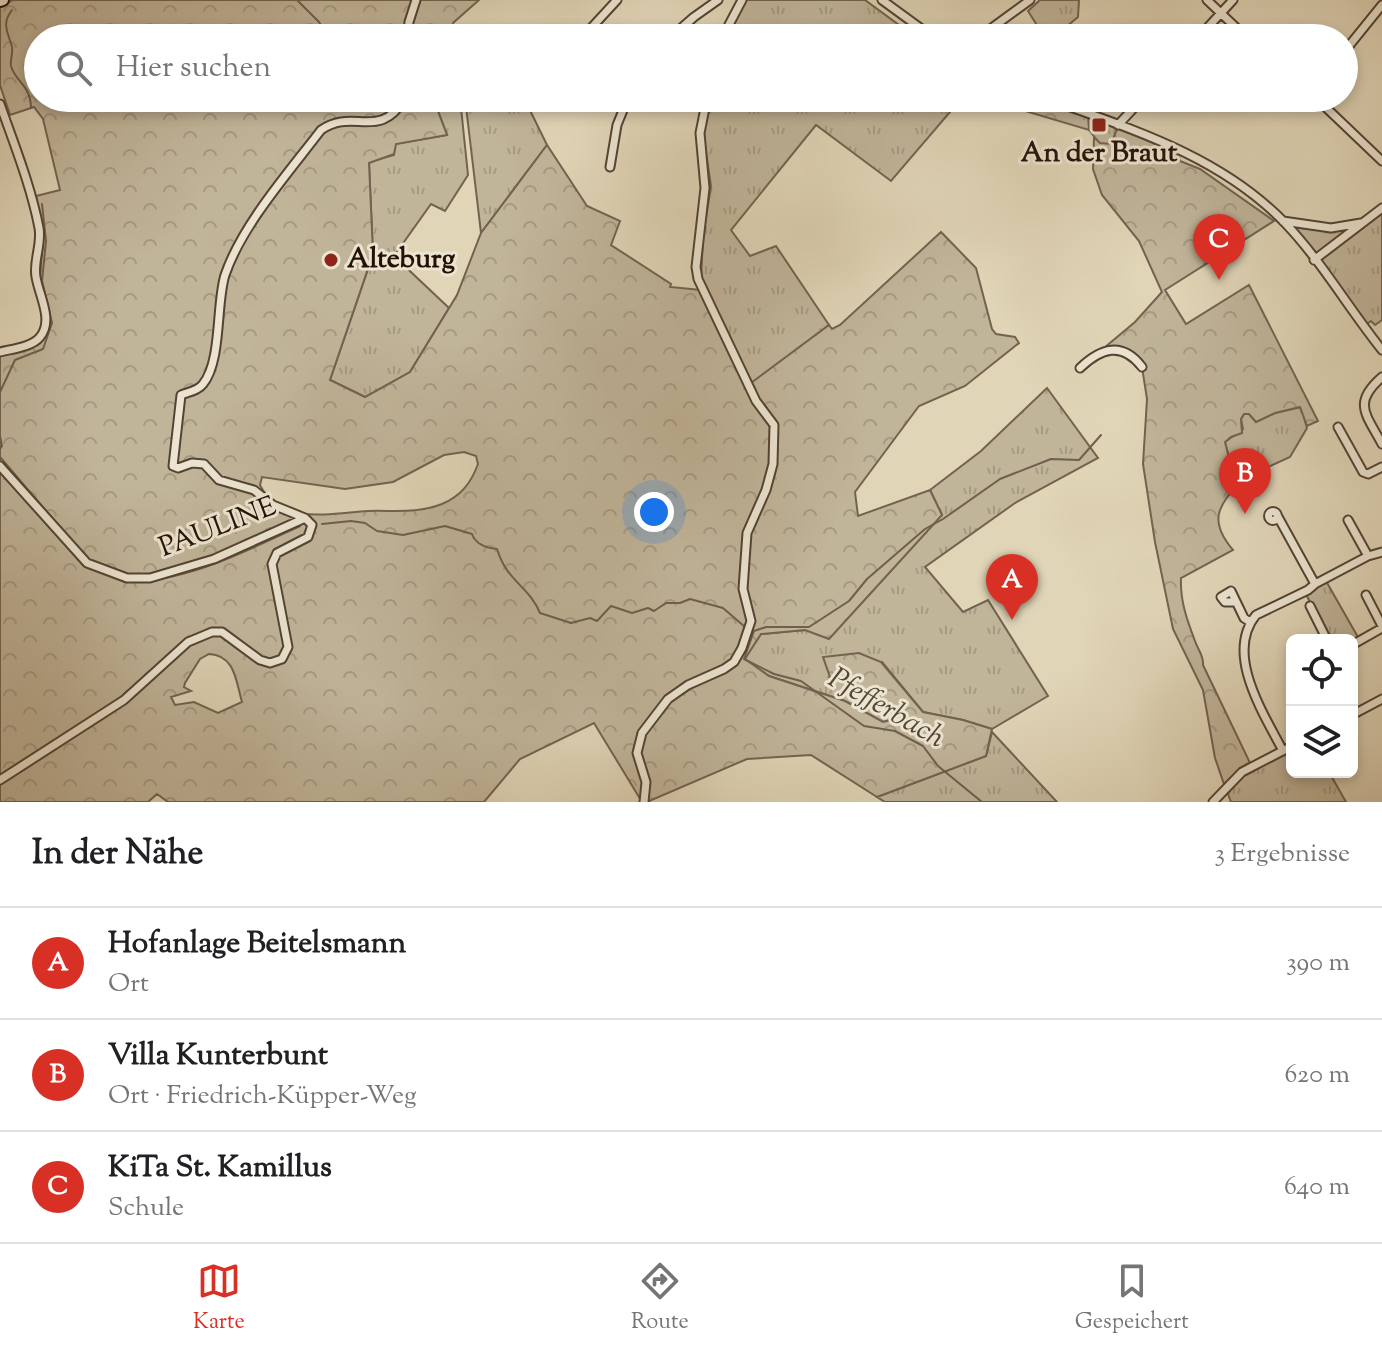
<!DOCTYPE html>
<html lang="de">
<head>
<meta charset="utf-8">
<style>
	:root { --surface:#fff; --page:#f2f2f2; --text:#202124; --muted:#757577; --line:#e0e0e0; --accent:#d93025 }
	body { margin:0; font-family:"Sorts Mill Goudy",serif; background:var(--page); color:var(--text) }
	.controls { position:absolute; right:24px; bottom:24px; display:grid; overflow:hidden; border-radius:12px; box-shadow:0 4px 12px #0003 }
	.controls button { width:72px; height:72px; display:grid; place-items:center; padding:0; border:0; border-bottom:2px solid var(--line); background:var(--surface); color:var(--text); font:40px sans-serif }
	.you { position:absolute; left:654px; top:512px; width:28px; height:28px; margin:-20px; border:6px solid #fff; border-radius:50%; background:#1a73e8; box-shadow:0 0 0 12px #1a73e833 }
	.badge { display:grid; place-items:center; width:52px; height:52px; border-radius:50%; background:var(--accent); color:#fff; font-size:26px; font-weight:700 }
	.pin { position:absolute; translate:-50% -66px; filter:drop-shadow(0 2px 4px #0008) }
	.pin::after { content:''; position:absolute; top:42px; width:28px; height:24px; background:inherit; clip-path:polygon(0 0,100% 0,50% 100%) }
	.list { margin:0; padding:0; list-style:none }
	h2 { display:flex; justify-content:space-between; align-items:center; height:104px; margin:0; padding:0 32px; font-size:34px }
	h2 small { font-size:26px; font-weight:400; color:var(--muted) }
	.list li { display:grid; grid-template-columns:52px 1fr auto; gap:24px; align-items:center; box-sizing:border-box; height:112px; padding:0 32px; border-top:2px solid var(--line) }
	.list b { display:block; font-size:30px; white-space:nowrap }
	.list p { margin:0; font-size:26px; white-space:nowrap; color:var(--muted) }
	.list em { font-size:26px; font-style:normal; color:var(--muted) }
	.icon { flex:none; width:44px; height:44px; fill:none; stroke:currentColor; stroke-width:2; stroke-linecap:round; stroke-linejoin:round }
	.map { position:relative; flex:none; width:1382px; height:802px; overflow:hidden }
	.search { position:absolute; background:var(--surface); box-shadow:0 4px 12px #0003; left:24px; right:24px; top:24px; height:88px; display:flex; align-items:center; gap:20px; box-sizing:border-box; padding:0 28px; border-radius:44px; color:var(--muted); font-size:30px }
	.sheet { height:440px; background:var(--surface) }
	nav { display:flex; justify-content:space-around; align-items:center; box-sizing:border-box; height:112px; border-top:2px solid var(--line); background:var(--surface); font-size:22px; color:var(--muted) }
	nav a { display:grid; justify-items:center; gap:4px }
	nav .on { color:var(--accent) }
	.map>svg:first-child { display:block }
	.grass { fill:url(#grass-tufts); stroke:#726350; stroke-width:2 }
	.forest { fill:url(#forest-crowns); stroke:#726350; stroke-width:2; fill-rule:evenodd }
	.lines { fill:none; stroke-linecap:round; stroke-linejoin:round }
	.stream { stroke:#6f5f4d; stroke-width:2 }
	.minor-casing { stroke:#544333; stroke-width:11 }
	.secondary-casing { stroke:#251207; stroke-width:14 }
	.minor { stroke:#ebe4d0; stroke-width:7 }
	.secondary { stroke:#ebe4d0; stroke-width:10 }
	.poi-dot { fill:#8f2418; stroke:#ebe4d0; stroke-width:3 }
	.labels { text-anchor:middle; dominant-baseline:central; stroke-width:6; stroke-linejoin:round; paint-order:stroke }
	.poi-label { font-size:28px; font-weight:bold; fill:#251207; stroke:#ebe4d0 }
	.street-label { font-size:28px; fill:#251207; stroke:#ebe4d0 }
	.water-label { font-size:30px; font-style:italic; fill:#564635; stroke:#ebe4d0 }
</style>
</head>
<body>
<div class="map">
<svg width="1382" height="802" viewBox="0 0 1382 802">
	<defs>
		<pattern id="grass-tufts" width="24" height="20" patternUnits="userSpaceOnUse" patternTransform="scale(2)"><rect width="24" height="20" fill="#c0b499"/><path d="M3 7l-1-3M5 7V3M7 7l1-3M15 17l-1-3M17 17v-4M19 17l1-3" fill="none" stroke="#a59a82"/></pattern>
		<pattern id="forest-crowns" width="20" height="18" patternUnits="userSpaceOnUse" patternTransform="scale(2)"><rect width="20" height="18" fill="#c0b499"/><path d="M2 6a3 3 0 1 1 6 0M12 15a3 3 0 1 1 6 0" fill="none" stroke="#a59a82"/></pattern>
	</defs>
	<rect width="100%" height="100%" fill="#e0d5b7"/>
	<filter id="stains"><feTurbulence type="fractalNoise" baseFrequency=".0025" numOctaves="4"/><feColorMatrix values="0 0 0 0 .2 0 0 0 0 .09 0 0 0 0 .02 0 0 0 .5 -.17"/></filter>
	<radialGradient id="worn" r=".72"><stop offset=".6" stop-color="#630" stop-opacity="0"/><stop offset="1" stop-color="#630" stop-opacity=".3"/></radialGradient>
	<path class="grass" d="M746,0H865L903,28L908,38H727Z
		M1040,0H1079L1078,17L1053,38H1045L1028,11Z
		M433,98H460L468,175L445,211L431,204L394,256L449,308L410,372L365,397L330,380L373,254L369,162L394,155L395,144L447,135Z
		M465,98H524L547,145L481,233Z
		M710,98H962L891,181L816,125L731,230L750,256L776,246L829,325L752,384L701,279L703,237L711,186L703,133Z
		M1088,115L1118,127L1111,144H1100L1089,130Z
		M1382,212V320L1375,325L1371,321L1364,326L1291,227L1318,230L1355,229Z
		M1047,388L1098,458L1015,503L925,567L963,612L988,600L1048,696L992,729L963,720L923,712L882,662L830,677C855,686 884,692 895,719L883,722L845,701L769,676L744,659L761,634L805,630L942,515L930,490L981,451Z
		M1301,407L1307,428L1290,457L1242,479L1230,462L1225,442L1243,429L1241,419L1244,414H1249L1256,422L1275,413Z
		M1326,581L1359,639L1352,643V640H1329L1306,594Z
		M992,732L1057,802H885L877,797L986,756Z
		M1292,746V772H1329L1346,802H1231L1226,789L1234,780Z"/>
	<path class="forest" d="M13,0H479L453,23L454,38H38V98H433L447,135L396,144L394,154L369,163L373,254L330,380L365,397L410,372L457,295L481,233L547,145L587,206L620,221L611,245L671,284L670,287L701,290L747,386L829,325L832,329L840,325L941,232L976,268L992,329L996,334L1015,337L1019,343L965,386L919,406L855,492L858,516L930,490L942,515L829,639L805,630L761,634L745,659L769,676L845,701L883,722L895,719C886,692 854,685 830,677L823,657L859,653L881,662L923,712L963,720L992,729L986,756L877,797L811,755L747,759L647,802H642L594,723L520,759L484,802H168L157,794L148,802H0V354L37,344L47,306L40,277L43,240L36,196L60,190L43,119L34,107L10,115L0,85V6ZM464,452L476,456L478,464C471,483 461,496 442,504C417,514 393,510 368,511C332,513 280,526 260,485L262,477L345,489L393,482L444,455ZM209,654C235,655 236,681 242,702L218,713L194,702L175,705L171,697L191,691L184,687L185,683L200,659Z
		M981,98H1078L1075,107L1088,115L1089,130L1025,111L1023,108Z
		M1118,127L1177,149L1180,161L1200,169L1274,221L1165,290L1186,324L1249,285L1318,421L1307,426L1300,407L1275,413L1256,422L1249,414H1244L1241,419L1242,433L1231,437L1225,442L1230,462L1242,479C1219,506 1207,519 1233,550L1181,578C1180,601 1187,620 1195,641C1198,650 1204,656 1203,665L1251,765L1225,787L1215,758L1203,690L1173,629L1155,542L1143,464L1147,399L1142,367L1116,349L1104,348L1135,322L1162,292L1139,241L1102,195L1093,169L1094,137L1100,143L1111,144Z"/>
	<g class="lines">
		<path class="stream" d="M297,0L319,22L328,38
			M12,10C1,24 8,32 12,47C13,53 10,60 11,66C16,83 30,84 31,107
			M392,98L395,108
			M0,392L15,360L43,349L52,323L42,281L46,241L42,204
			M0,436L2,446L0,449
			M0,457L64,532
			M322,524L351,521L365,523L377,531L403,535L445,526L472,534C476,545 486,548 497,549C507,582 529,586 540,613L571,623L590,618L597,621L611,606L632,613L648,608L654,611L666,603H680L690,599L723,608L745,627
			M124,582C187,582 244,552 300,526
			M982,802L938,766L923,746L895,731L864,726L801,681L774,674L744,659L754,631L766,627H809L849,601L867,579L925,529L943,519L1000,479L1051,459L1079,460L1101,435"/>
		<g class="minor-casing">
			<path id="minor" d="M882,0L934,38
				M1207,0L1247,38
				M407,38L409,22L416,0
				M582,38L617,0
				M670,38L694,17L718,0
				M722,38L742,0
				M978,38L1030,0
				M1198,38L1233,0
				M1344,52L1382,5
				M1045,98C1131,129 1221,156 1286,224C1322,262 1349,309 1382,350
				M1316,98L1382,161
				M0,104C14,144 31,186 39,228C42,245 33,261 36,277C39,296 54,320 40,337C32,347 12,349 0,352
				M1118,125L1143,98
				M610,167L617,125L628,98
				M1283,221L1331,228L1361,223
				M1314,260L1382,208
				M1080,368C1101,348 1122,341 1142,367
				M1382,377C1352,403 1366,414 1382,444
				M1338,427L1363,472L1368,474L1382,467
				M0,466L87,563L127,578H150L214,559L303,519
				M1268.5 516a4.5 4.5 0 1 1 9 0a4.5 4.5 0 1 1-9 0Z
				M1277,515L1315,584
				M305,518L273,505L254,490L219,480L204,464L192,463L178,468L173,466L181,395C188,392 198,391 203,384C222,361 216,303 225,275C242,225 289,172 321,130C354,107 379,142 405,98
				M1348,520L1368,556
				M1366,595L1382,626
				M1235,602H1225L1221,597L1231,591L1244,618L1250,622
				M1310,606L1327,640
				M1352,645L1382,628
				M1352,715L1382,699
				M1283,751C1264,714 1224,654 1256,615L1308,590L1315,584L1368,556L1382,552
				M0,780L124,700L188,642L212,632H222L260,660L270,663L282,659L288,647L272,564L277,553L308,537L312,525L305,518
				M644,802L646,782L637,753L642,733L668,699L688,685L724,669L734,662L742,648L751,621L743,589L747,533L766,490L773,464L774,425L756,401L698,279L696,267L705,188L700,133L707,98
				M1213,802L1242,772L1292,746"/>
		</g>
		<g class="secondary-casing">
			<path id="secondary" d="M0,1L3,0"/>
		</g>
		<use href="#minor" class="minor"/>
		<use href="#secondary" class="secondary"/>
	</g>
	<g class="poi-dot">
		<rect x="1091" y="117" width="16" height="16" rx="4"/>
		<circle cx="331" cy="260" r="8"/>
	</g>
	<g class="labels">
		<g class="poi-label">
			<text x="1099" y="154">An der Braut</text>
			<text x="347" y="260" text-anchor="start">Alteburg</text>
		</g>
		<g class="street-label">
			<text transform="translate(218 528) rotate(-21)">PAULINE</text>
		</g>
		<g class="water-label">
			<text transform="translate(886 709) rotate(30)">Pfefferbach</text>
		</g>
	</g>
	<rect width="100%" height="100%" filter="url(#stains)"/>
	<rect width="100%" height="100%" fill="url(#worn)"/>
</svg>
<div class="controls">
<button><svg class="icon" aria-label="locate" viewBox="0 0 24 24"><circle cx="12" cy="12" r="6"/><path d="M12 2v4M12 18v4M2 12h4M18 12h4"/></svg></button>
<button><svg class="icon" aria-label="layers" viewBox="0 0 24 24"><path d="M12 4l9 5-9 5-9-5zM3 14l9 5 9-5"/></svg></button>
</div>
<div class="you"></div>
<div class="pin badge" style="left:1012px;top:620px">A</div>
<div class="pin badge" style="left:1245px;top:514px">B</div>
<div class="pin badge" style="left:1219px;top:280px">C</div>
<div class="search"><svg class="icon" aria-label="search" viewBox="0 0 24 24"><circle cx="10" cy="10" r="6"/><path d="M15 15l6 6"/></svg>Hier suchen</div>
</div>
<section class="sheet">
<h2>In der Nähe<small>3 Ergebnisse</small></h2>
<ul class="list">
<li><span class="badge">A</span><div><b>Hofanlage Beitelsmann</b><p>Ort</p></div><em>390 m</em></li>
<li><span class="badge">B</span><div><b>Villa Kunterbunt</b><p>Ort · Friedrich-Küpper-Weg</p></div><em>620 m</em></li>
<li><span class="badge">C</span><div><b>KiTa St. Kamillus</b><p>Schule</p></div><em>640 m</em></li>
</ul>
</section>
<nav>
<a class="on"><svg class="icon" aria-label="map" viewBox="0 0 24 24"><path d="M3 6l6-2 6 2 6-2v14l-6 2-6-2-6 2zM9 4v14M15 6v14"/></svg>Karte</a>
<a><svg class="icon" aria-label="directions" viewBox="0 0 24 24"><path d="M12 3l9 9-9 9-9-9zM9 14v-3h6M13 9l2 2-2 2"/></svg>Route</a>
<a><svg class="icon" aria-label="saved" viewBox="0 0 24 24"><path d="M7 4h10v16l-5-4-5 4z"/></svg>Gespeichert</a>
</nav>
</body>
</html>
